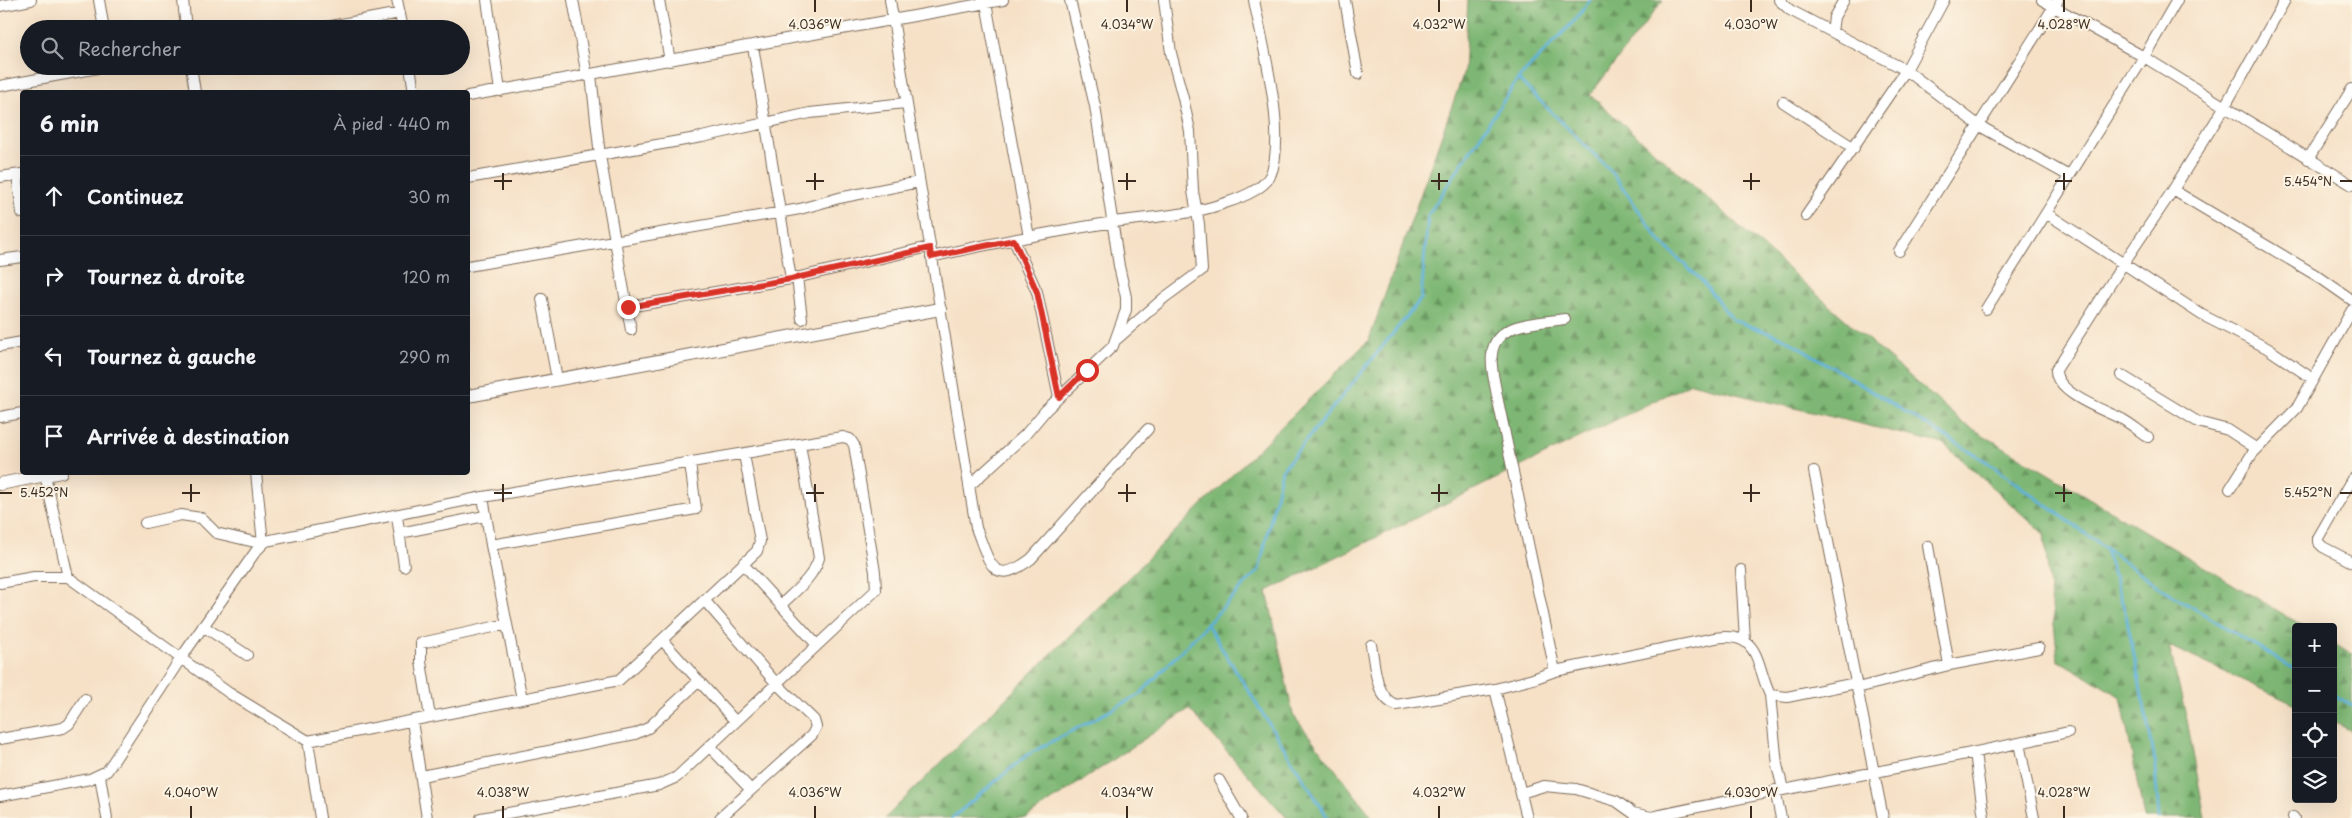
<!DOCTYPE html>
<html lang="fr">
<head>
<meta charset="utf-8">
<style>
	:root { --surface:#171b24; --page:#20242c; --text:#f1f3f6; --muted:#9ea1a6; --line:#363941 }
	body { margin:0; font-family:"Playpen Sans",sans-serif; background:var(--page); color:var(--text) }
	.controls { position:absolute; right:15px; bottom:15px; display:grid; overflow:hidden; border-radius:5px; box-shadow:0 5px 20px #0002 }
	.controls button { width:45px; height:45px; display:grid; place-items:center; padding:0; border:0; border-bottom:1px solid var(--line); background:var(--surface); color:var(--text); font:25px sans-serif }
	.stop { position:absolute; width:15px; height:15px; margin:-11px; border:4px solid #d93025; border-radius:50%; background:#fff }
	.stop.end { background:#d93025; border-color:#fff; box-shadow:0 1px 5px #0008 }
	.list { margin:0; padding:0; list-style:none }
	h2 { display:flex; justify-content:space-between; align-items:center; height:65px; margin:0; padding:0 20px; font-size:21px }
	h2 small { font-size:16px; font-weight:400; color:var(--muted) }
	.list li { display:grid; grid-template-columns:32px 1fr auto; gap:15px; align-items:center; box-sizing:border-box; height:80px; padding:0 20px; border-top:1px solid var(--line) }
	.list b { display:block; font-size:19px; white-space:nowrap }
	.list em { font-size:16px; font-style:normal; color:var(--muted) }
	.icon { flex:none; width:28px; height:28px; fill:none; stroke:currentColor; stroke-width:2; stroke-linecap:round; stroke-linejoin:round }
	.map { position:relative; flex:none; width:2352px; height:818px; overflow:hidden }
	.search { position:absolute; background:var(--surface); box-shadow:0 5px 20px #0002; left:20px; top:20px; width:450px; height:55px; display:flex; align-items:center; gap:12px; box-sizing:border-box; padding:0 18px; border-radius:28px; color:var(--muted); font-size:19px }
	.panel { position:absolute; background:var(--surface); box-shadow:0 5px 20px #0002; left:20px; top:90px; width:450px; height:385px; border-radius:5px }
	.map>svg:first-child { display:block }
	.forest { fill:url(#forest-firs); stroke:#5c7049 }
	.lines { fill:none; stroke-linecap:round; stroke-linejoin:round }
	.stream { stroke:#5cb0d8; stroke-width:3 }
	.minor-casing { stroke:#7c6a59; stroke-width:12 }
	.tertiary-casing { stroke:#7c6a59; stroke-width:14 }
	.minor { stroke:#fff; stroke-width:10 }
	.tertiary { stroke:#fff; stroke-width:12 }
	.route { stroke:#d93025; stroke-width:6 }
	.ticks { fill:none; stroke:#3b2a1e; stroke-width:2 }
	.ticks-label { font-size:12px; text-anchor:middle; fill:#3b2a1e; stroke:#fcf5e5; stroke-width:4; stroke-linejoin:round; paint-order:stroke }
</style>
</head>
<body>
<div class="map">
<svg width="2352" height="818" viewBox="0 0 2352 818">
	<defs>
		<pattern id="forest-firs" width="22" height="20" patternUnits="userSpaceOnUse" patternTransform="scale(1.25)"><rect width="22" height="20" fill="#7eb774"/><path d="M5 1l3.5 6h-7zM16 11l3.5 6h-7z" fill="#68955f"/></pattern>
	</defs>
	<rect width="100%" height="100%" fill="#fcf5e5"/>
	<filter id="ink" filterUnits="userSpaceOnUse"><feTurbulence type="fractalNoise" baseFrequency=".02" numOctaves="2"/><feDisplacementMap in="SourceGraphic" scale="10" xChannelSelector="R" yChannelSelector="G"/><feConvolveMatrix kernelMatrix="1 2 1 2 8 2 1 2 1" color-interpolation-filters="sRGB"/></filter>
	<filter id="wash" filterUnits="userSpaceOnUse"><feTurbulence type="fractalNoise" baseFrequency=".0096" numOctaves="4" result="noise"/><feDisplacementMap in="SourceGraphic" scale="20" xChannelSelector="R" yChannelSelector="G"/><feGaussianBlur stdDeviation="1.12" result="paint"/><feColorMatrix in="noise" values="0 0 0 0 0 0 0 0 0 0 0 0 0 0 0 0 0 1.4 0 .05"/><feComposite in="paint" operator="in"/></filter>
	<g filter="url(#wash)">
		<rect width="100%" height="100%" fill="#f6e1c7"/>
		<path class="forest" d="M1468,0H1663L1590,95L1963,423L2305,627H2296V705L2169,646L2187,720L2205,818H2144L2121,697L2058,660L2044,534L1944,444L1691,383L1267,591L1293,715L1373,818H1287L1189,709L1026,818H885L1369,340L1464,72Z
			M2333,643L2352,655V731L2333,722Z"/>
		<g class="lines">
			<path class="stream" d="M1518,79L1612,172L1660,241L1701,280L1733,320L1783,338L1801,348L1987,462L2159,587L2296,670
				M2105,547L2126,615L2154,755L2159,818
				M1208,626L1328,818
				M2333,694L2352,706
				M952,818L1027,755L1139,695L1259,570L1282,470L1421,299L1428,215L1518,79L1574,21L1590,0"/>
		</g>
	</g>
	<g filter="url(#ink)">
		<g class="lines">
			<g class="minor-casing">
				<path id="minor" d="M99,0L104,29
					M183,0L186,29
					M397,0L403,29
					M487,0L500,91
					M573,0L587,76
					M659,0L670,61
					M890,0L976,528C990,563 992,588 1031,559L1148,429
					M1345,0L1358,74
					M1779,0L1790,10L1832,32
					M1844,0L1834,17L1832,32L1906,70L1978,125L2069,176
					M2042,0L2144,57L2352,185
					M986,3L1029,237
					M0,6L31,0
					M315,29L400,13
					M753,46L791,279
					M191,66L195,92
					M410,66L414,92
					M591,75L600,156L631,330
					M0,86L109,66
					M468,96L1003,0
					M1783,102L1854,148
					M2308,159L2352,89
					M17,175L22,213
					M0,177L21,174
					M468,178L702,137L810,113L905,103
					M2173,190L2319,277L2352,300
					M2046,213L2202,315L2267,348L2313,379
					M1806,216L1906,70L1944,0
					M1014,240L1037,292L1059,397
					M1899,251L2058,0
					M931,257C991,243 1052,232 1114,222C1149,217 1187,216 1222,204C1236,200 1263,190 1270,176C1288,137 1262,43 1254,0
					M0,260L22,257
					M468,266L800,209L839,198L919,182
					M797,277L802,319
					M542,299L557,379
					M628,307L791,279L929,247
					M1986,309L2144,57L2177,0
					M1117,339L1164,298L1202,270L1199,224L1193,191L1190,131L1183,98L1171,53L1164,0
					M0,346L22,342
					M2121,375L2198,422L2228,430L2257,449
					M0,417L22,413
					M2148,437C2139,431 2131,424 2122,419C2104,410 2055,393 2056,370L2123,264L2173,190L2225,106L2285,0
					M1814,471L1883,818
					M45,475L68,577
					M2352,479L2318,538V542L2323,547L2352,562
					M969,486L1025,435L1046,410L1113,346L1126,310V297L1119,266L1095,106L1070,0
					M2230,489L2252,454L2297,408L2352,310
					M483,497L491,545
					M397,516L404,566
					M145,523L181,515L201,518L216,533L263,544L256,472
					M400,533L485,516
					M744,565L817,645
					M1741,570L1745,641
					M0,583L34,577H68L229,693L308,741L619,680L757,551L760,541L744,454
					M705,601L776,683L814,720L816,727L812,735L720,818
					M781,605C795,591 813,578 819,558L800,444
					M203,626L247,655
					M663,641L735,721
					M1371,645C1375,665 1375,698 1396,705L1495,689L1533,679L1555,671L1497,396C1495,383 1490,367 1492,354C1495,321 1540,323 1565,319
					M1949,665L2039,648
					M1555,671L1715,638C1761,631 1755,663 1770,695L1787,697L1856,683
					M1857,688L1949,665L1928,546
					M1495,689L1527,818
					M1770,695L1777,765L1783,789
					M522,699L491,545L696,509L690,463
					M430,717L421,662V643L507,624
					M412,721L427,818
					M0,739L63,728L69,724L85,699
					M308,741L320,818
					M2019,743L2034,818
					M709,746L751,790
					M1975,753L1984,818
					M100,776L107,818
					M421,776L635,734L648,728L699,681
					M1219,780L1241,818
					M1775,790L1781,818
					M1521,793L1544,786L1576,789L1616,801L1633,813L1651,817C1789,787 1929,764 2068,732
					M0,796L90,779L107,771L181,658L256,551L266,541L483,497L805,443L843,437L850,439L854,445L875,572L876,590L677,777L659,785L481,818
					M2293,817L2294,818"/>
			</g>
			<g class="tertiary-casing">
				<path id="tertiary" d="M468,396L940,309
					M0,484L61,472"/>
			</g>
			<use href="#minor" class="minor"/>
			<use href="#tertiary" class="tertiary"/>
		</g>
	</g>
	<g class="lines" filter="url(#ink)">
		<path class="route" d="M628,307L791,279L930,248L931,257L1014,240L1037,292L1059,397L1087,370"/>
	</g>
	<path class="ticks" d="M815,0V12M1127,0V12M1439,0V12M1751,0V12M2064,0V12M503,173V190M815,173V190M1127,173V190M1439,173V190M1751,173V190M2064,173V190M494,181H512M806,181H824M1118,181H1136M1431,181H1448M1743,181H1760M2055,181H2072M2340,181H2352M191,484V502M503,484V502M815,484V502M1127,484V502M1439,484V502M1751,484V502M2064,484V502M0,493H12M182,493H200M494,493H512M806,493H824M1118,493H1136M1431,493H1448M1743,493H1760M2055,493H2072M2340,493H2352M191,806V818M503,806V818M815,806V818M1127,806V818M1439,806V818M1751,806V818M2064,806V818"/>
	<g class="ticks-label">
		<text x="815" y="29">4.036°W</text>
		<text x="1127" y="29">4.034°W</text>
		<text x="1439" y="29">4.032°W</text>
		<text x="1751" y="29">4.030°W</text>
		<text x="2064" y="29">4.028°W</text>
		<text x="2308" y="186">5.454°N</text>
		<text x="44" y="497">5.452°N</text>
		<text x="2308" y="497">5.452°N</text>
		<text x="191" y="797">4.040°W</text>
		<text x="503" y="797">4.038°W</text>
		<text x="815" y="797">4.036°W</text>
		<text x="1127" y="797">4.034°W</text>
		<text x="1439" y="797">4.032°W</text>
		<text x="1751" y="797">4.030°W</text>
		<text x="2064" y="797">4.028°W</text>
	</g>
</svg>
<div class="controls">
<button>+</button>
<button>−</button>
<button><svg class="icon" aria-label="locate" viewBox="0 0 24 24"><circle cx="12" cy="12" r="6"/><path d="M12 2v4M12 18v4M2 12h4M18 12h4"/></svg></button>
<button><svg class="icon" aria-label="layers" viewBox="0 0 24 24"><path d="M12 4l9 5-9 5-9-5zM3 14l9 5 9-5"/></svg></button>
</div>
<div class="stop" style="left:1087px;top:370px"></div>
<div class="stop end" style="left:628px;top:307px"></div>
<div class="search"><svg class="icon" aria-label="search" viewBox="0 0 24 24"><circle cx="10" cy="10" r="6"/><path d="M15 15l6 6"/></svg>Rechercher</div>
<section class="panel">
<h2>6 min<small>À pied · 440 m</small></h2>
<ul class="list">
<li><svg class="icon" aria-label="ahead" viewBox="0 0 24 24"><path d="M12 20V5M6 11l6-6 6 6"/></svg><div><b>Continuez</b></div><em>30 m</em></li>
<li><svg class="icon" aria-label="right" viewBox="0 0 24 24"><path d="M7 20v-9h11M14 6l5 5-5 5"/></svg><div><b>Tournez à droite</b></div><em>120 m</em></li>
<li><svg class="icon" aria-label="left" viewBox="0 0 24 24"><path d="M17 20v-9H6M10 6l-5 5 5 5"/></svg><div><b>Tournez à gauche</b></div><em>290 m</em></li>
<li><svg class="icon" aria-label="arrive" viewBox="0 0 24 24"><path d="M6 21V4h12l-3 4 3 4H6"/></svg><div><b>Arrivée à destination</b></div></li>
</ul>
</section>
</div>
</body>
</html>
